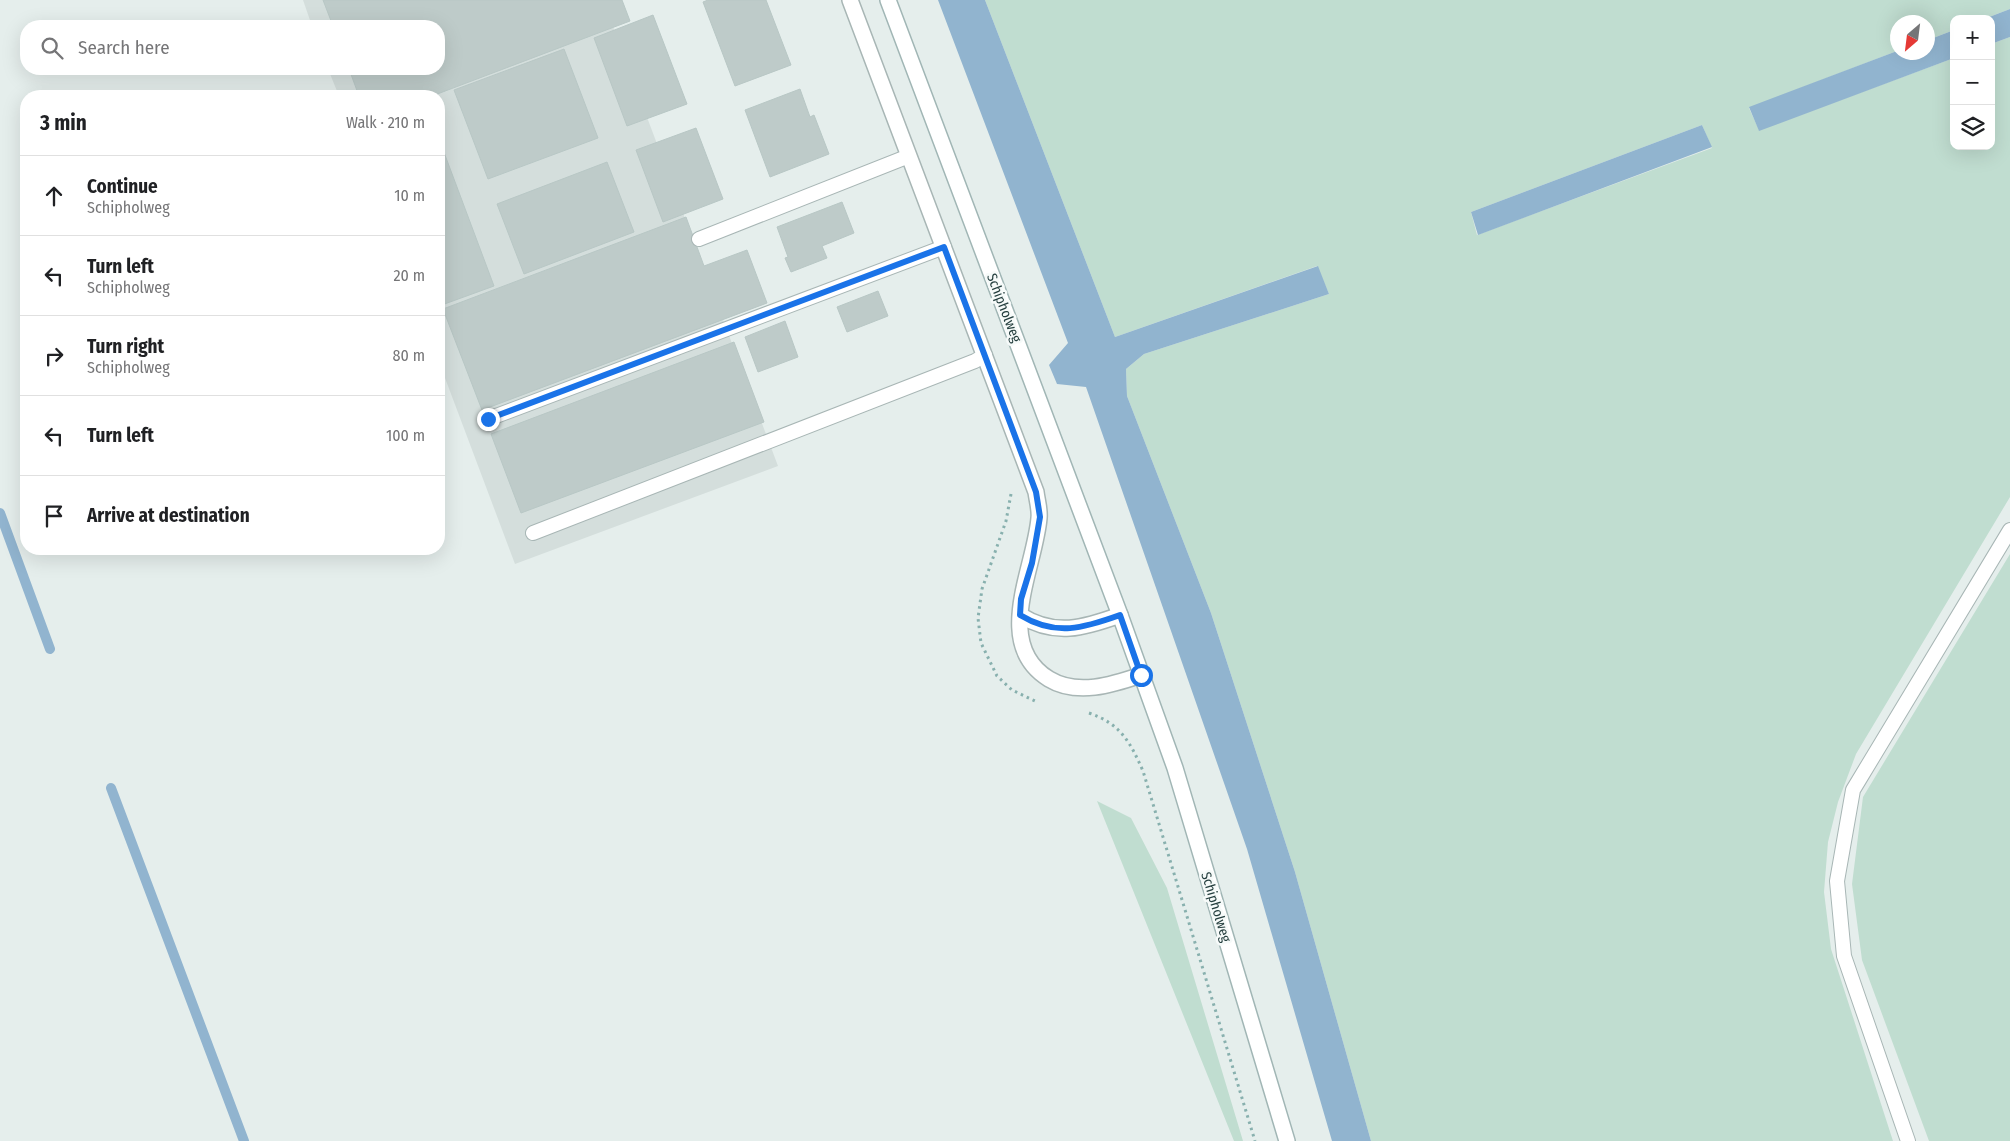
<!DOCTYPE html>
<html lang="en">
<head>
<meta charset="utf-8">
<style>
	:root { --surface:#fff; --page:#f2f2f2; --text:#202124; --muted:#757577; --line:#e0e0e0 }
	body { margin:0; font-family:"Fira Sans Condensed",sans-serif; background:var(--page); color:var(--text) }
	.controls { position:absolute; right:15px; top:15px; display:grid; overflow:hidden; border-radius:10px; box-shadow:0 5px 20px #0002 }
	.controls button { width:45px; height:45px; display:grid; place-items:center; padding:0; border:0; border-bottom:1px solid var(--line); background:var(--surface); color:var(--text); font:25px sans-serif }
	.compass { position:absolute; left:1890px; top:15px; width:45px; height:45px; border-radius:50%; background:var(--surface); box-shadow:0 5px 20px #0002; rotate:208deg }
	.stop { position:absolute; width:15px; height:15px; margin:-11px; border:4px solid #1a73e8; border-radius:50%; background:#fff }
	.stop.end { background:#1a73e8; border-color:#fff; box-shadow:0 1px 5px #0008 }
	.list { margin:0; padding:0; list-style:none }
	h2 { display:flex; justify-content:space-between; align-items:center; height:65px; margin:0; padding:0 20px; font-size:21px }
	h2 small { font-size:16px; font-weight:400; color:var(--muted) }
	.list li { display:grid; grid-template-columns:32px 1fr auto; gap:15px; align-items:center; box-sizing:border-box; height:80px; padding:0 20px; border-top:1px solid var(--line) }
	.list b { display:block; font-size:19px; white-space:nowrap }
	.list p { margin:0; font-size:16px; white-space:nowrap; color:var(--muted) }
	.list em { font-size:16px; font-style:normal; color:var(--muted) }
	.icon { flex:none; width:28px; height:28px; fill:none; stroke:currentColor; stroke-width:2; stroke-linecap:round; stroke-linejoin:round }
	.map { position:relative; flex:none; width:2010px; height:1141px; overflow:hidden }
	.search { position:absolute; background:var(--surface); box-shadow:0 5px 20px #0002; left:20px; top:20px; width:425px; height:55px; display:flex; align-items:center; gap:12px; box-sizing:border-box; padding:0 18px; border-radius:20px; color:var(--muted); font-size:19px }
	.panel { position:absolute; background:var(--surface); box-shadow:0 5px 20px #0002; left:20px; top:90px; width:425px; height:465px; border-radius:20px }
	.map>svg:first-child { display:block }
	.built { fill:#d4dedc }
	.green { fill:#c0ddd0; fill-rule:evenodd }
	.water { fill:#91b4cf }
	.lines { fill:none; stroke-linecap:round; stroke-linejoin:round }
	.stream { stroke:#91b4cf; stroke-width:10 }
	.building { fill:#becbc9; stroke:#b8c7c5 }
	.service-casing { stroke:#a8b6b5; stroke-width:16 }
	.minor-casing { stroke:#a8b6b5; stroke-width:18 }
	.secondary-casing { stroke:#a1b6b5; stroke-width:18 }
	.path { stroke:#88b0ae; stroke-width:3; stroke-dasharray:2.5 4; stroke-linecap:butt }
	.service { stroke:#fff; stroke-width:14 }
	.minor { stroke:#fff; stroke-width:15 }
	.secondary { stroke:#fff; stroke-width:15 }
	.route { stroke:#1a73e8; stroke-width:6 }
	.labels { text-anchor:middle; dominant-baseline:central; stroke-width:5; stroke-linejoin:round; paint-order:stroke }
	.street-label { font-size:14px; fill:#253f3f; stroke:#f6faf9 }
</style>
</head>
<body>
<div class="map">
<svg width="2010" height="1141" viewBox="0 0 2010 1141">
	<rect width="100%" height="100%" fill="#e5eeec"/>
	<path class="built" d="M303,0H603L778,466L515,564L439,362V96H339L328,69H439V26H312Z"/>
	<path class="green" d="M985,0H2010V9L1984,19H1954V30L1928,40V22H1898L1897,51L1749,108L1759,130L1954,58V146H1991V44L2010,37V497L1856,754L1838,802L1828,842L1824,892L1831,949L1893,1141H1371L1295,872L1211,613L1127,396L1126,369L1144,354L1329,294L1317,266L1115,337ZM1702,125L1712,148L1477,235L1471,212Z
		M2010,554V1141H1929L1862,960L1852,884L1863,797Z
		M1097,801L1131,818L1167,888L1243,1141H1234Z"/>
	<path class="water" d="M938,0H985L1115,337L1318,266L1329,294L1144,354L1126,369L1127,396L1211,613L1295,872L1371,1141H1332L1247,849L1086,387L1057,384L1049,365L1068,343Z
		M2010,9V37L1991,44V19H1984Z
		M1954,30V58L1759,131L1749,107L1897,51L1928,52V40Z
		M1702,125L1712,147L1478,235L1471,212Z"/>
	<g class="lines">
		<path class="stream" d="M0,513L50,649
			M111,788L244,1141"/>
	</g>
	<path class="building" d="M323,0H622L630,21L432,96H359L349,69H439V26H333Z
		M708,0H766L791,65L735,86L703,2Z
		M653,15L687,104L627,126L594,38Z
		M564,49L598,138L488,179L454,90Z
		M800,89L810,117L814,115L829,154L770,177L745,110Z
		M696,128L723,199L663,222L636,150Z
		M439,139L494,286L439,306Z
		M607,162L634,232L524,274L497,204Z
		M842,202L854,233L822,246L827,258L791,272L785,258L788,257L777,227Z
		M686,217L704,266L747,250L767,303L482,410L443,309Z
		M878,291L888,316L847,332L837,307Z
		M785,321L798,357L758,372L745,337Z
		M734,342L764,422L521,513L491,434Z"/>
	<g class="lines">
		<g class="service-casing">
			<path id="service" d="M699,239L909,156
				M488,419L944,247
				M533,533L975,361L985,355
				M1908,1141L1844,956L1837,881L1853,790L2010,530"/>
		</g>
		<g class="minor-casing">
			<path id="minor" d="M850,0L1036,492C1037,500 1040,510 1039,518C1035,568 992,644 1049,679C1077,696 1112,685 1141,675
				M1020,615C1055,637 1084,628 1120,615"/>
		</g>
		<g class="secondary-casing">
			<path id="secondary" d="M888,0L1120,615L1175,768L1287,1141"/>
		</g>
		<path class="path" d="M1011,494L1006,521L982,589L978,618L981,643L997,676L1012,690L1035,701
			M1089,713C1121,724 1130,742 1143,771L1255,1141"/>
		<use href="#service" class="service"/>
		<use href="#minor" class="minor"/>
		<use href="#secondary" class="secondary"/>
	</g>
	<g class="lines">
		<path class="route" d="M488,419L944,247L1036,492L1040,517L1032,563L1021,599L1020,615C1056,637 1084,628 1120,615L1141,675"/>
	</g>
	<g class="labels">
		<g class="street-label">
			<text transform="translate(1004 308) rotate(69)">Schipholweg</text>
			<text transform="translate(1216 907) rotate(73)">Schipholweg</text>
		</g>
	</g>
</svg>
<div class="controls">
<button>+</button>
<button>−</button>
<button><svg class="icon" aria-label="layers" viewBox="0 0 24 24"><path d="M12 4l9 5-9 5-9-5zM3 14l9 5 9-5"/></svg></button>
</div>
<svg class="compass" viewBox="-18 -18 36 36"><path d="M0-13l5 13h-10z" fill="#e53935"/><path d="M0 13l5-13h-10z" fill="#757577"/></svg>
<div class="stop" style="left:1141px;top:675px"></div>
<div class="stop end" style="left:488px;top:419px"></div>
<div class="search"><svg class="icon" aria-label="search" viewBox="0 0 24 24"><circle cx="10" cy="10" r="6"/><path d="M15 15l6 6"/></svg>Search here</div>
<section class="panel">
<h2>3 min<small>Walk · 210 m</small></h2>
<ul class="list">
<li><svg class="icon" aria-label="ahead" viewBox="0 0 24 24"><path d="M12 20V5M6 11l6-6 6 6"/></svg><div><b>Continue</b><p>Schipholweg</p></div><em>10 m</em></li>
<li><svg class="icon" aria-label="left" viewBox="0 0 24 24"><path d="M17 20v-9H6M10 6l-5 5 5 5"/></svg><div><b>Turn left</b><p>Schipholweg</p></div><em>20 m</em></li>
<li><svg class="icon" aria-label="right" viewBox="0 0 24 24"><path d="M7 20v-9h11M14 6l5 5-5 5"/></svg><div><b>Turn right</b><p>Schipholweg</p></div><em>80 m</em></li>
<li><svg class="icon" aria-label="left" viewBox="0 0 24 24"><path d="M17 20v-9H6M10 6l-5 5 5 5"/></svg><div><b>Turn left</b></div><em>100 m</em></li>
<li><svg class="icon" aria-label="arrive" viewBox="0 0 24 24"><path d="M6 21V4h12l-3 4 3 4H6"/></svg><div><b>Arrive at destination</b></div></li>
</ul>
</section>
</div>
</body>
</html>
